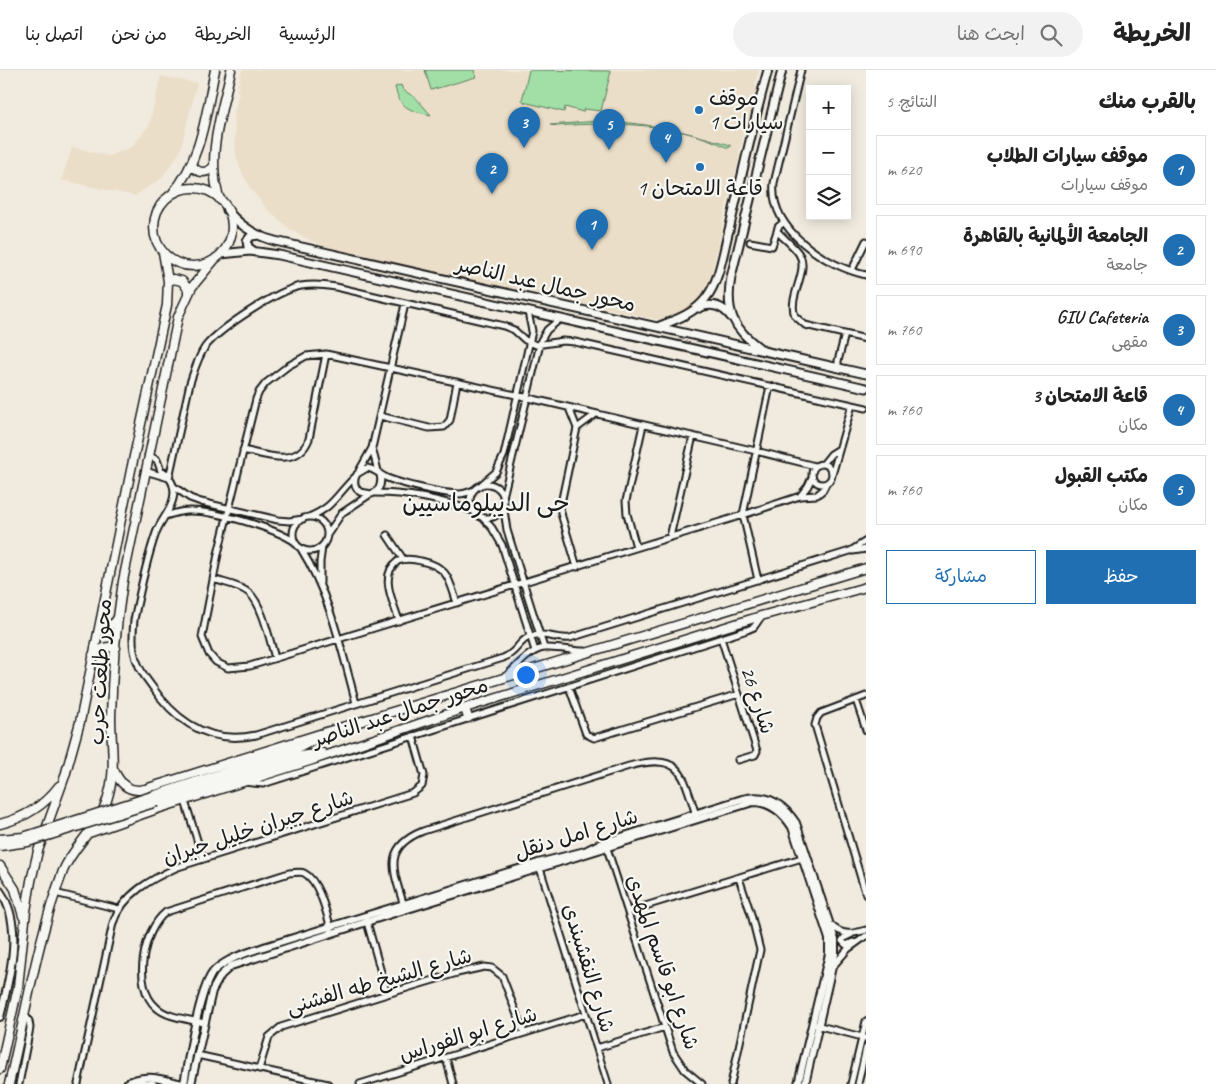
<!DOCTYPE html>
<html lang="ar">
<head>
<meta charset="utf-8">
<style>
	:root { --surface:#fff; --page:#f2f2f2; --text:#222; --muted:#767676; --line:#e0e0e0; --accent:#1f6fb2 }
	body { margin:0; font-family:Caveat,"Playpen Sans Arabic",sans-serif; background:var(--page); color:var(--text); direction:rtl }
	.controls { position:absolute; right:15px; top:15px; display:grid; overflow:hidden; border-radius:0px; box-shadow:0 2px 12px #0003 }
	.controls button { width:45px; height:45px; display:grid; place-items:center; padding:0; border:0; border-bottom:1px solid var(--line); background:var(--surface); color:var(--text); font:25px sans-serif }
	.you { position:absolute; left:525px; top:604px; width:18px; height:18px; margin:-12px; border:4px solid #fff; border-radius:50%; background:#1a73e8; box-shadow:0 0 0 8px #1a73e833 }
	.badge { display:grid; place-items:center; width:32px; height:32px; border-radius:50%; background:var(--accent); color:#fff; font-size:16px; font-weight:700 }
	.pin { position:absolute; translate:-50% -41px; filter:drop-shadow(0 1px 2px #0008) }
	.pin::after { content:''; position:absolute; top:26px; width:18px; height:15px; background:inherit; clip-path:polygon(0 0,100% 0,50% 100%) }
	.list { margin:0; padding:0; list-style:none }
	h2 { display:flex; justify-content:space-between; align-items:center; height:65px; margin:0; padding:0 20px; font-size:21px }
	h2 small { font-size:16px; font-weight:400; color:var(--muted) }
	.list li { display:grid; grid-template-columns:32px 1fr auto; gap:15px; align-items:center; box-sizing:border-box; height:70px; margin:0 10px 10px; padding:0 10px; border:1px solid var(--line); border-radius:0px }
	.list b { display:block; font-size:19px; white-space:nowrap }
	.list p { margin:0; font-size:16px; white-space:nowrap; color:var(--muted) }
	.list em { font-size:16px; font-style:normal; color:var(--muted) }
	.actions { display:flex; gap:10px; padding:15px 20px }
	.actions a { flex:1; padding:11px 0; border:1px solid var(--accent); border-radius:0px; text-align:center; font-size:18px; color:var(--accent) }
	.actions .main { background:var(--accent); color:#fff }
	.icon { flex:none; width:28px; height:28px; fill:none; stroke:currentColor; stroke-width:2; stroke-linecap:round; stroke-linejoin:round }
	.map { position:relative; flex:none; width:866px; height:1014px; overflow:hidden; direction:ltr }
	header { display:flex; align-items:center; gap:30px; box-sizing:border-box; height:70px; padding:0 25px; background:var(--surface); border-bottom:1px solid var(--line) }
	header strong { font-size:24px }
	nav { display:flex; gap:28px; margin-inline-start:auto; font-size:18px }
	.search { width:350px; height:45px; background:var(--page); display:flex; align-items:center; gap:12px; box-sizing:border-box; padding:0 18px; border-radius:28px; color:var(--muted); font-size:19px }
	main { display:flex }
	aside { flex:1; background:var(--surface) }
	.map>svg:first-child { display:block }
	.built { fill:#ebdec8 }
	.green { fill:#a1dfa6; stroke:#5e7e61 }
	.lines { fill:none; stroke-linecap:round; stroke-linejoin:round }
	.minor-casing { stroke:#1c1c1c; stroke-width:9 }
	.tertiary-casing { stroke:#1c1c1c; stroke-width:10 }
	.secondary-casing { stroke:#1c1c1c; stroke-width:11 }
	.primary-casing { stroke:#1c1c1c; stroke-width:11 }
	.minor { stroke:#f6f6f2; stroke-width:5 }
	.tertiary { stroke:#f6f6f2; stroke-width:6 }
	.secondary { stroke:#f6f6f2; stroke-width:7 }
	.primary { stroke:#f6f6f2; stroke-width:8 }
	.primary-bridge-casing { stroke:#1c1c1c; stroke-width:11; stroke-linecap:butt }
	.primary-bridge { stroke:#f6f6f2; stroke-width:8 }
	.poi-dot { fill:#1f6fb2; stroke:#f6f6f2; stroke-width:2 }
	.labels { text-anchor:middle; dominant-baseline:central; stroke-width:4.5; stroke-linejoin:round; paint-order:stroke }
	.poi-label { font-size:21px; fill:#1c1c1c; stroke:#f6f6f2; text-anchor:start }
	.street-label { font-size:21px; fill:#1c1c1c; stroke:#f6f6f2 }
	.quarter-label { font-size:24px; fill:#1c1c1c; stroke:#f6f6f2 }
</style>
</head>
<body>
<header>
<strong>الخريطة</strong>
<div class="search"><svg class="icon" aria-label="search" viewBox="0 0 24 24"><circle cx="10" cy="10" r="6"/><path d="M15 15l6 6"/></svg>ابحث هنا</div>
<nav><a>الرئيسية</a><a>الخريطة</a><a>من نحن</a><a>اتصل بنا</a></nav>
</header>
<main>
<aside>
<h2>بالقرب منك<small>النتائج: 5</small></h2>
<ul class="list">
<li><span class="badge">1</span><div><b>موقف سيارات الطلاب</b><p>موقف سيارات</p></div><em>620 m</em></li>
<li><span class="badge">2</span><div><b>الجامعة الألمانية بالقاهرة</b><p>جامعة</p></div><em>690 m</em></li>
<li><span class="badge">3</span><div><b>GIU Cafeteria</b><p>مقهى</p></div><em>760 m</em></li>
<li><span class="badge">4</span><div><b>قاعة الامتحان 3</b><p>مكان</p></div><em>760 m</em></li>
<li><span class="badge">5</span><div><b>مكتب القبول</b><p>مكان</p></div><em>760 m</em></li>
</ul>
<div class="actions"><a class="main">حفظ</a><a>مشاركة</a></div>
</aside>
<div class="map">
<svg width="866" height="1014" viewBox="0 0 866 1014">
	<rect width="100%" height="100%" fill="#f1ebdf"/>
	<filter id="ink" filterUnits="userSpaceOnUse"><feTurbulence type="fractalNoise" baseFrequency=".02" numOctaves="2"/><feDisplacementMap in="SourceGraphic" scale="10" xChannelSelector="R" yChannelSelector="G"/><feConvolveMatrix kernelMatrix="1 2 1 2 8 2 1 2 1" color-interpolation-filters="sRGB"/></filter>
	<g filter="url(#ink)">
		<path class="built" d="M242,0H759V1L755,13L757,16L746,62L743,63L741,78L739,80L740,85L728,132L726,134L724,148L722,151L723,155L709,214L701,229L689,240L675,247L659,250L331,179L311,171L291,160L267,139L252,121L241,101L236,86L234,42L239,23L237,20Z
			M161,6L197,13L180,82L162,108L135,126L61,110L72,77L108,86L132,77L149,55Z"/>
		<path class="green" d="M425,0H474L476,7L431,20Z
			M529,0L611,1L601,41L584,39L583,42L565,37L564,42L524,32L522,30Z
			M401,15L403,20L416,28L431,45C411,41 400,39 395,17Z
			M598,51C645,52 685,61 730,75V77L728,78C678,52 611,52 557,56L550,55Z"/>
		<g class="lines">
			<g class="minor-casing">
				<path id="minor" d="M801,0L774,113C769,160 826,196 866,205
					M784,152L778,157L777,161C784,169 794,176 799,184C810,201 787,227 795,246L805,255L866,269
					M750,172L772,176L777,161
					M852,200L866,171
					M838,298V291L845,264
					M569,338L577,358L560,438L562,447L577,497
					M380,346L429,358L444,357L450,350L457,312
					M577,358L596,344
					M372,378L378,401
					M243,380C266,385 298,398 309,369L326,284
					M148,385L157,390L161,401L169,404
					M812 404a10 10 0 1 1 20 0a10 10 0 1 1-20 0Z
					M823,394L831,384L839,379
					M815,396L756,381L516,325L326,284L306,286L288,296L266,313L259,322L256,329L218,484L202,567L209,584L216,592L228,598L250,596L743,445L800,426L817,425L823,420L826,414
					M145,401L169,408C174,414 175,421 173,429C170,442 160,451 156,463C146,491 140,521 134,550C133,560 132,571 134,581C136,594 143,605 151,615C176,652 210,675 256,665L503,588C516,583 518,573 527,568C541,560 555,570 570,568L850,481L866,471
					M359,401L372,378L405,234
					M380,405C382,413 380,420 372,424L360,422C354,417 353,411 357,404L367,398C375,399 380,405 387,408C402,414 443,424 459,424C465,424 469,422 474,420
					M832,405L852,335
					M169,408L190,313C194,301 198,287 205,277C220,258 278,220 301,216C313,214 324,215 336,217L504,256L514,260L525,270L536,275L563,271L575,272L866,338
					M470 431a17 17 0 1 1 34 0a17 17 0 1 1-34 0Z
					M481,415L496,402L504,385L532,261L528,242
					M173,416L190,428L201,432L278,450L289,451L303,449
					M375,423C408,423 442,430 473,441
					M800,426L808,416L812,407
					M503,427L541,270L547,260L560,249
					M503,433L507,460L544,578
					M165,446C173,444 180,441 188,441C213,440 275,458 295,472
					M309,447C334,437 337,424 355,407
					M482,447L492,458L502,475L535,581
					M293 464a17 17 0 1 1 34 0a17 17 0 1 1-34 0Z
					M327,465L342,443L369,425
					M387,465L403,489
					M670,467L693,366
					M636,477L627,444L626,431L643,355
					M301,479C330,525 342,581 356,633
					M853,481L866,479
					M213,509C224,513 240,515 249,523C262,533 270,571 275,588
					M758,510L743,445L770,316
					M320,513V492L322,477
					M399,551C394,533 378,505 398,491C406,488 413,489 421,491C449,497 449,510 457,533
					M721,568L757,681L755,685L738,690
					M506,606C517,597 530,579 545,578C558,577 572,581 585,581
					M569,617L586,664L594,668L739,624
					M866,626L821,643L817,648L815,655L866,825
					M856,630L866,660
					M244,712L263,714L747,560L754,557L761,547
					M185,731L203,789
					M606,775L673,982L685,1000L702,1014
					M539,795L608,1014
					M55,823L119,839
					M404,836C394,802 381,778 423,761L629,696C681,683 682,701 696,745
					M629,841L805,787
					M367,852L387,924
					M832,856C843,866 853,864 866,860
					M852,864L844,868L842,871L846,875L853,872
					M834,895L848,879L866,866
					M204,953C189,949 167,948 156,937C132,916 143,860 166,842L289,803C294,803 300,801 304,803C319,810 327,845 331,859
					M816,955L866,968
					M597,978L665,957
					M197,985L328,1014
					M446,988L453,1014
					M259,999L269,967L281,957L387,924L457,903L484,897L492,898L502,906L524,963
					M19,1014L30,958L29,951L25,945
					M78,1014L113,853C123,824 151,809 178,797L413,723L422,716L424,705L413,666
					M360,1014L586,944
					M731,1014L760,880L751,844L739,808
					M851,1014L866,951
					M858,1014L866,978"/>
			</g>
			<g class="tertiary-casing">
				<path id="tertiary" d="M0,821C25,857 9,909 0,947
					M126,1014C144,1002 164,1010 183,1014
					M138,1014H153
					M184,1014C188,991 200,913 215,900C229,887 250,882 267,876L538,793L585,781L599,774L742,729C765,723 783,733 796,753L835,870V884L805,1014
					M191,1014L212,921L221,905L231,896L385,846L753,732C770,732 783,743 792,757L829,869V884L798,1014"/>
			</g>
			<g class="secondary-casing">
				<path id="secondary" d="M227,140C240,156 256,166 275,171L866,304
					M255,182L248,177L247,171L251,166L259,165
					M221,184L250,181L279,185L866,318
					M699,238C711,232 723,236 731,247
					M657,257C675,250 694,244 706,228C720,210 723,182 729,160C742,107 753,53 768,0
					M761,279C733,259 725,242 731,207L782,0"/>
			</g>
			<g class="primary-casing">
				<path id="primary" d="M192,95C198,104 206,104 213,97
					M154 157a39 39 0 1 1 78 0a39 39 0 1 1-78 0Z
					M172,124C202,89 206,43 215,0
					M220,130C205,88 222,42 231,0
					M168,211L173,209L182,211L188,219V224
					M100,553C108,557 114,556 118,547
					M93,585C101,579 106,575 116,578
					M465,638L468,648
					M114,700C120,714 129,723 145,719L326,662L866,498
					M155,725L299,678L321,666
					M157,732L300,686L322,683
					M0,754C24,748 44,736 59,716
					M89,763L157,739L310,691L465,638L761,546L866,517
					M0,796L15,819L23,846
					M0,999L18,917L26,841L31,811L38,781L65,706L80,652L131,400L167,235L168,211L163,182
					M9,1014C26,943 37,869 63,801C75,772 101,757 109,723C116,698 111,673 111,647C112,602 116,556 123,511L178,247L192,217L216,188"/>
			</g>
			<use href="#minor" class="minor"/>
			<use href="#tertiary" class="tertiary"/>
			<use href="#secondary" class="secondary"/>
			<use href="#primary" class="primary"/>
			<g class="primary-bridge-casing">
				<path id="primary-bridge" d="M0,769L23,767L155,725
					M0,776L28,772L157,732"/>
			</g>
			<use href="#primary-bridge" class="primary-bridge"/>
		</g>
	</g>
	<g class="poi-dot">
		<circle cx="699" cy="40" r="5"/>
		<circle cx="700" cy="97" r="5"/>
	</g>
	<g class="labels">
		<g class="poi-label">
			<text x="709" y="28">موقف<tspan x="709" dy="24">سيارات 1</tspan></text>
			<text x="700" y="118" text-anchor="middle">قاعة الامتحان 1</text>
		</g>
		<g class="street-label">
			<text transform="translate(546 214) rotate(13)">محور جمال عبد الناصر</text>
			<text transform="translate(100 602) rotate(-87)">محور طلعت حرب</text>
			<text transform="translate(758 630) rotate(72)">شارع 26</text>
			<text transform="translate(400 642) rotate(-18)">محور جمال عبد الناصر</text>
			<text transform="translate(258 757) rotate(-18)">شارع جبران خليل جبران</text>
			<text transform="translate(576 764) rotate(-17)">شارع امل دنقل</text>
			<text transform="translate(663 892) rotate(71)">شارع ابو قاسم المهدى</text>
			<text transform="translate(589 898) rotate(73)">شارع النقشبندى</text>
			<text transform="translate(379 911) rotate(-16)">شارع الشيخ طه الفشنى</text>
			<text transform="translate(468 964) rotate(-17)">شارع ابو الفوراس</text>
		</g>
		<g class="quarter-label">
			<text x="486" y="433">حى الديبلوماسيين</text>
		</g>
	</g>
</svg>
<div class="controls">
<button>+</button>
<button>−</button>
<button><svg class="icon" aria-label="layers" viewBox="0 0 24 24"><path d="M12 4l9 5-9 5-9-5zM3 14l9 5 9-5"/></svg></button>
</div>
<div class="you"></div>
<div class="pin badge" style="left:592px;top:180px">1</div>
<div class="pin badge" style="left:492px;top:124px">2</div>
<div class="pin badge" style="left:524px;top:78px">3</div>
<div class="pin badge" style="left:666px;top:93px">4</div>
<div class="pin badge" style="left:609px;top:80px">5</div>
</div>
</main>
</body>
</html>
